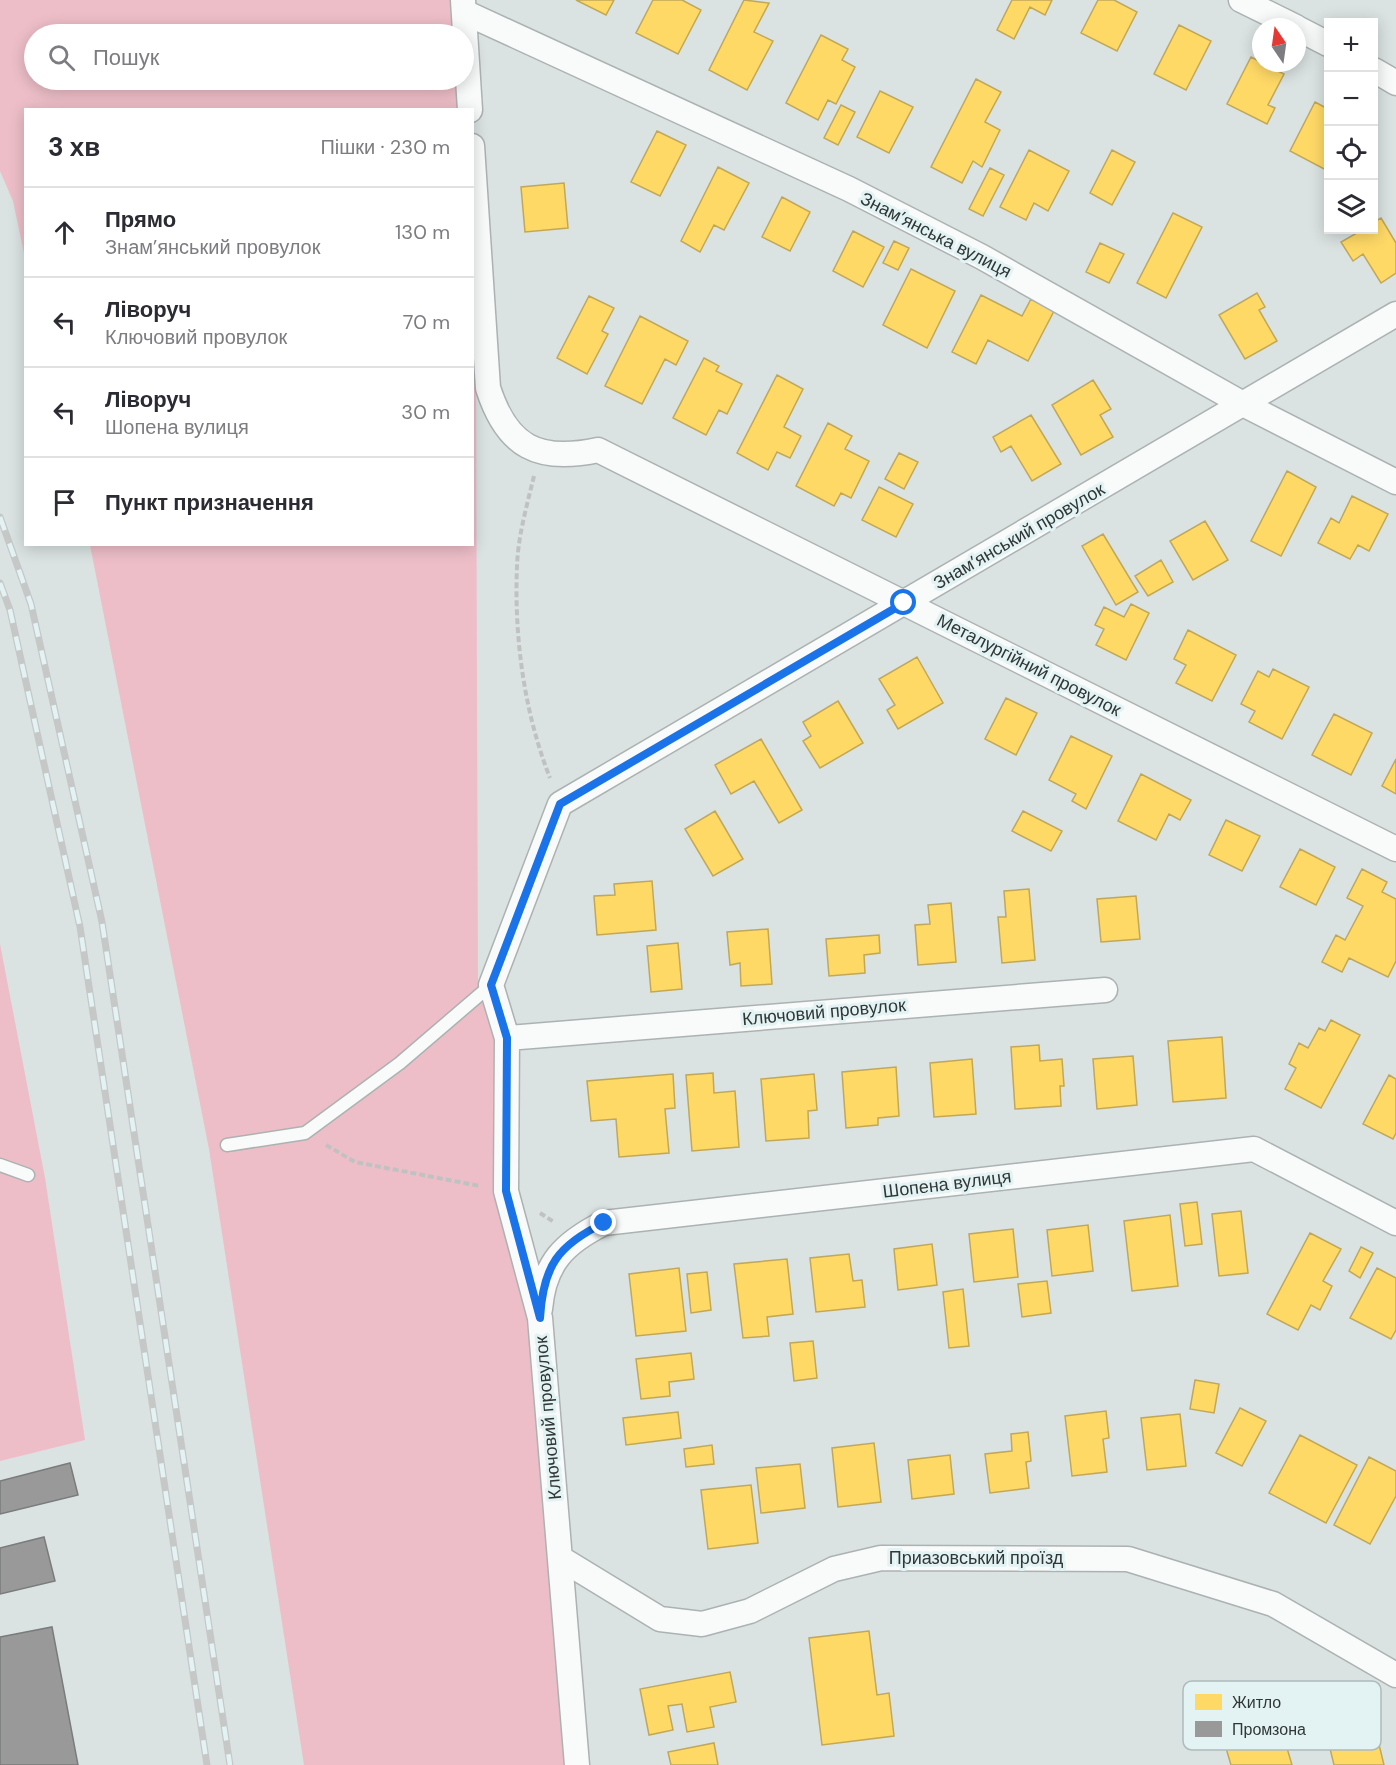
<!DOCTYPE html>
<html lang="uk">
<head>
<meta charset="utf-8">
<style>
	:root { --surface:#fff; --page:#f2f2f3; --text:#2b2b33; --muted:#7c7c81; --line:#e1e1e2 }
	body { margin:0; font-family:"DM Sans",sans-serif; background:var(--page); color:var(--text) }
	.controls { position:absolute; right:18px; top:18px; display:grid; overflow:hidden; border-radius:0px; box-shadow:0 3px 15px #0003 }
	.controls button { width:54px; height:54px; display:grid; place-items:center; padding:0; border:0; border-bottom:2px solid var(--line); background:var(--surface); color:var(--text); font:30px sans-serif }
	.compass { position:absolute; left:1252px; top:18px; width:54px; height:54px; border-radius:50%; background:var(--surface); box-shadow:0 3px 15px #0003; rotate:347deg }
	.stop { position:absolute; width:18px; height:18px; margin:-14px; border:4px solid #1a73e8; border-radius:50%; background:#fff }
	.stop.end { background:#1a73e8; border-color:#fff; box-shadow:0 2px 6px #0008 }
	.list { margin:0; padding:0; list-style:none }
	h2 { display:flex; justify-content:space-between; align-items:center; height:78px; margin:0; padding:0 24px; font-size:26px }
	h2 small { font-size:20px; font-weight:400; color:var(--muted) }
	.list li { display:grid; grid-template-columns:39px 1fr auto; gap:18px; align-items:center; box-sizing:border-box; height:90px; padding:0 24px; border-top:2px solid var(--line) }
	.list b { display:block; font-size:22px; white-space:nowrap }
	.list p { margin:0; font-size:20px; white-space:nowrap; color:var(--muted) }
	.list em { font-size:20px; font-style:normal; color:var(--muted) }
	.icon { flex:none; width:33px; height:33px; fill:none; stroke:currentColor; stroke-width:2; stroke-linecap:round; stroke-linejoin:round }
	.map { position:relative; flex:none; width:1396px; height:1765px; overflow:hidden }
	.search { position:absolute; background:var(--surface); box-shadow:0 3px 15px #0003; left:24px; top:24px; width:450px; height:66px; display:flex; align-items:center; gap:15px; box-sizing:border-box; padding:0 21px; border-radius:33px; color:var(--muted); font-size:22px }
	.panel { position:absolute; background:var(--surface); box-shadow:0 3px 15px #0003; left:24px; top:108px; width:450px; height:438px; border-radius:0px }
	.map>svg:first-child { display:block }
	.green { fill:#edbec8 }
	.homes { fill:#ffd966; stroke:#c1a858; stroke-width:1.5 }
	.industry { fill:#999; stroke:#7a7c7c; stroke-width:1.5 }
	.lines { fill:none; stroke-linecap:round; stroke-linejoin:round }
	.service-casing { stroke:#acb2b2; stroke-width:15 }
	.minor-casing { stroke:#acb2b2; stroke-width:27 }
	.path { stroke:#c0c2c2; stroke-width:4; stroke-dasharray:6 3; stroke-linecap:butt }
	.service { stroke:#f9fbfb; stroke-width:12 }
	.minor { stroke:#f9fbfb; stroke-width:24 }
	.rail-casing { stroke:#c6c8c8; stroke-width:7 }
	.rail { stroke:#e3f3f3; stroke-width:4.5; stroke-dasharray:14; stroke-linecap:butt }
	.route { stroke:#1a73e8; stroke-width:8 }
	.labels { text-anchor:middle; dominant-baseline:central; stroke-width:6; stroke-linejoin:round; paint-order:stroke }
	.street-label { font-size:18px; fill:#313737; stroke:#e3f3f3 }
	.key { fill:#e3f3f3; stroke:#aebbbb; stroke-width:1.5 }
	.key-label { font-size:16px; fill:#313737 }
</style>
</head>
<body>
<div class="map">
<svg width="1396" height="1765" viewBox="0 0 1396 1765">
	<rect width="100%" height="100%" fill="#dae2e2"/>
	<path class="green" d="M0,0H451L454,34H34V80H457L459,109L26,110L25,258L13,201L0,171Z
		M473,327L476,389L478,989L495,1040L494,1193L528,1320L566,1765H304L209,1149L90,545L472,544Z
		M0,944L45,1178L85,1440L0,1461Z"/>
	<path class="homes" d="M576,0H614L606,15Z
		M653,0H682L701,10L678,54L636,33Z
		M744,0L769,3L754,32L773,41L747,90L709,70Z
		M1012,0H1052L1045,15L1030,7L1014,39L997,30Z
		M1098,0H1114L1137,12L1117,51L1081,33Z
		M1179,25L1211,41L1186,90L1154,74Z
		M821,35L848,49L842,60L855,67L836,104L828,100L818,120L786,103Z
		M1251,57L1284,74L1268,105L1275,108L1267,124L1227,104Z
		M976,79L1001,92L985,122L1000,130L982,167L973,161L962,183L931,167Z
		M880,91L913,107L889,153L857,137Z
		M1315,102L1328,109V171L1290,151Z
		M841,105L855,112L838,145L824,138Z
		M657,131L686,145L660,196L631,182Z
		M1029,150L1069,171L1048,211L1034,203L1026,220L1000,207Z
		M1112,150L1135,162L1112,205L1090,193Z
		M718,167L749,183L724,230L714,225L700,252L681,241Z
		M990,168L1004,175L983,216L969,209Z
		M564,183L568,228L525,232L521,187Z
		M782,197L810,212L790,251L762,237Z
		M1173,213L1202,227L1166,298L1137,283Z
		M1381,218L1396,243V273L1381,283L1363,254L1353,261L1341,242L1362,230H1374V222Z
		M853,231L884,247L863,287L833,271Z
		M894,241L909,248L898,270L883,263Z
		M1100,243L1124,254L1109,283L1086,272Z
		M911,269L955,291L927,348L883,325Z
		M1257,293L1265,307L1259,310L1277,341L1245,359L1219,315Z
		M981,295L1022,316L1031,299L1054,311L1028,361L988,340L976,364L952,352Z
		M589,296L614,308L602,331L608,334L587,374L557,358Z
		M640,316L688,341L676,365L665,359L642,404L605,386Z
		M704,358L719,366L716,371L742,384L727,414L719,410L706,435L673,418Z
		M777,375L803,389L784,427L801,436L790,458L777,452L768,470L737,453Z
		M1093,380L1111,409L1100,415L1113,437L1081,455L1052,405Z
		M1031,415L1061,464L1032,481L1011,446L1001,452L993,437Z
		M828,423L852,436L845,449L869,461L851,498L841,493L834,506L796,486Z
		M899,453L918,462L904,489L885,479Z
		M1287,471L1316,487L1281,556L1251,541Z
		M879,487L913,504L896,537L862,520Z
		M1352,496L1388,514L1369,551L1358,545L1350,559L1318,543L1331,518L1339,523Z
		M1205,521L1228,560L1193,580L1170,541Z
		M1103,534L1138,592L1116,605L1082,546Z
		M1161,560L1173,582L1148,596L1135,576Z
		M1131,604L1149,613L1126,660L1096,645L1104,629L1095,625L1104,607L1124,617Z
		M1188,630L1236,655L1212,701L1176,683L1186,665L1174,659Z
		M917,657L943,703L898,729L887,710L895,705L879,679Z
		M1273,669L1309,687L1282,739L1249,722L1255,711L1241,704L1258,671L1269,677Z
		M1006,698L1037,713L1016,755L985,739Z
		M838,701L863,743L820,768L803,741L811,736L803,722Z
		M1334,714L1372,733L1351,775L1312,755Z
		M1071,736L1112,756L1086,809L1072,801L1076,794L1049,780Z
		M761,739L802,810L779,823L754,781L731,794L715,765Z
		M1396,759V794L1382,786Z
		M1141,774L1191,800L1180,820L1169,814L1156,840L1118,821Z
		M715,811L743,859L713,876L685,829Z
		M1023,811L1062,831L1051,851L1012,831Z
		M1226,820L1260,836L1242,871L1209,855Z
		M1300,849L1335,867L1316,905L1280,887Z
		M1362,869L1387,882L1382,892L1396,899V961L1388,977L1349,958L1342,972L1322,962L1336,935L1345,940L1363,906L1347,898Z
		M652,881L656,930L597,935L594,896L615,895L614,884Z
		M1029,889L1035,960L1002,963L998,917H1006L1004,891Z
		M1136,896L1140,939L1101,942L1097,899Z
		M951,903L956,962L918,965L915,925L930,924L928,905Z
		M768,929L772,984L741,986L740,963L730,965L727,932Z
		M879,935L880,953L864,955L865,973L829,976L826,939Z
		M678,943L682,989L651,992L647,946Z
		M1331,1020L1360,1035L1321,1108L1285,1089L1296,1068L1289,1064L1299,1043L1308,1048L1319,1028L1325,1031Z
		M1222,1037L1226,1098L1173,1102L1168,1041Z
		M1039,1045L1040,1061L1062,1059L1064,1086H1060L1061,1106L1015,1109L1011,1047Z
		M1133,1056L1137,1105L1097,1109L1093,1059Z
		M972,1059L976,1114L934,1117L930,1063Z
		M896,1067L899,1116L878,1118V1125L846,1128L842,1072Z
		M713,1073L714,1093L735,1091L739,1147L692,1151L686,1075Z
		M673,1074L675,1108L665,1109L669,1153L619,1157L616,1119L591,1121L587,1081Z
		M814,1074L817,1110L808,1111L809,1138L766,1141L761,1079Z
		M1389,1075L1396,1079V1133L1393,1139L1363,1124Z
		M1197,1202L1202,1244L1185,1246L1180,1204Z
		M1241,1211L1248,1273L1219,1276L1212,1214Z
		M1170,1215L1178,1286L1132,1291L1124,1221Z
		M1088,1225L1093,1271L1052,1276L1047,1230Z
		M1013,1229L1018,1277L974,1282L969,1234Z
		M1310,1233L1341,1249L1323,1281L1332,1286L1320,1310L1311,1305L1298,1330L1267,1314Z
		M932,1244L937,1285L898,1290L894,1249Z
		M1361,1247L1373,1253L1360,1278L1349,1271Z
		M849,1254L853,1281L862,1280L865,1307L816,1312L810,1258Z
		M787,1259L793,1314L767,1317L769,1336L743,1338L734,1264Z
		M679,1268L686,1331L636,1336L629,1274Z
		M1377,1268L1396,1278V1330L1391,1339L1350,1318Z
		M707,1272L711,1310L691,1313L687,1274Z
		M1047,1281L1051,1313L1022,1317L1018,1284Z
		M963,1289L969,1346L949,1348L943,1292Z
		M813,1341L817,1378L794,1381L790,1343Z
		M691,1353L694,1379L669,1382L670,1396L641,1399L636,1359Z
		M1195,1380L1219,1384L1214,1413L1190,1409Z
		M1240,1408L1266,1421L1242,1466L1216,1453Z
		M1106,1411L1109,1438L1103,1439L1107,1472L1072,1476L1065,1416Z
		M678,1412L681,1438L626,1445L623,1418Z
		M1180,1414L1186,1466L1147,1470L1141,1418Z
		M1028,1432L1031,1461L1026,1462L1029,1488L990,1493L985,1454L1012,1451L1011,1434Z
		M1300,1435L1357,1465L1326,1523L1269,1493Z
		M874,1443L881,1502L838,1507L832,1448Z
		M712,1445L714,1464L686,1467L684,1449Z
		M950,1455L954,1494L912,1499L908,1460Z
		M1369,1457L1396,1471V1496L1370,1544L1334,1525Z
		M800,1464L805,1508L761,1513L756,1468Z
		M751,1485L758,1543L708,1549L701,1490Z
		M869,1631L877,1695L889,1693L894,1736L822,1745L809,1638Z
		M730,1672L736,1702L710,1707L714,1727L687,1732L682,1704L668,1706L673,1730L649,1735L640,1689Z
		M1367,1695L1384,1765H1334L1320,1707Z
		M1282,1731L1292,1765H1231L1226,1748Z
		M714,1743L718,1765H671L668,1752Z"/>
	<path class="industry" d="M70,1463L78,1495L0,1514V1481Z
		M44,1537L55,1581L0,1594V1548Z
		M52,1627L78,1765H0V1637Z"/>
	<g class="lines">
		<g class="service-casing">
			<path id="service" d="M227,1145L305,1133L400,1063L491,985
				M0,1165L28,1175"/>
		</g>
		<g class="minor-casing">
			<path id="minor" d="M463,0L470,110
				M1241,0L1296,27
				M464,12L849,189L982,257L1243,404L1396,482
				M1297,28L1328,44
				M1374,70L1396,83
				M472,146L488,388C507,447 538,463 598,450L1396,849
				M507,1038L1105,990
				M540,1309C544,1263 564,1243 604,1223L1254,1149L1396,1223
				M560,1558L660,1619L702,1624L750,1611L834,1569L881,1558L1128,1559L1273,1604L1396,1675
				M577,1765L540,1318L506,1191L507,1038L491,985L560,804L1396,314"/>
		</g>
		<path class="path" d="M534,476C527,505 518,536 517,566C514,637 524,712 550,778
			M326,1145L355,1162L480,1186
			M540,1213L554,1222"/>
		<use href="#service" class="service"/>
		<use href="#minor" class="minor"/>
		<g class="rail-casing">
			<path id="rail" d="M0,517L31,604L102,922L230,1765
				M0,583L10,610L80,927L207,1765"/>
		</g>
		<use href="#rail" class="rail"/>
	</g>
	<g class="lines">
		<path class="route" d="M604,1223C558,1245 543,1266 540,1318L506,1191L507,1038L491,985L560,804L904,603"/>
	</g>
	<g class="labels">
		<g class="street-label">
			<text transform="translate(936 235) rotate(27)">Знам’янська вулиця</text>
			<text transform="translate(1019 536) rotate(-30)">Знам’янський провулок</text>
			<text transform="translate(1029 665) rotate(27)">Металургійний провулок</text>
			<text transform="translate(824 1012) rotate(-5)">Ключовий провулок</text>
			<text transform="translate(947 1184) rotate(-7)">Шопена вулиця</text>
			<text transform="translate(548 1418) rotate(-95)">Ключовий провулок</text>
			<text x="976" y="1558">Приазовський проїзд</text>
		</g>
	</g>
	<rect x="1183" y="1681" width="198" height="69" rx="9" class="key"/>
	<rect x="1195" y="1694" width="27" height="16" fill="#ffd966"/>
	<rect x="1195" y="1721" width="27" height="16" fill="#999"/>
	<g class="key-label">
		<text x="1232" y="1708">Житло</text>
		<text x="1232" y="1735">Промзона</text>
	</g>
</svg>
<div class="controls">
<button>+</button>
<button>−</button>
<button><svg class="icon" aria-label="locate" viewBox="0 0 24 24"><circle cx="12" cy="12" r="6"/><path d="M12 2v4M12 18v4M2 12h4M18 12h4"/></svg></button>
<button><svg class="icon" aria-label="layers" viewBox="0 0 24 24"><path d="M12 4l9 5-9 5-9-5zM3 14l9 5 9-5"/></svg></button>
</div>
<svg class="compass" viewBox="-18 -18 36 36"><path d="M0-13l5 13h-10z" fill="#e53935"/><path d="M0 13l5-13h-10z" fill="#7c7c81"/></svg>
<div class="stop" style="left:904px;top:603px"></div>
<div class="stop end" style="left:604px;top:1223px"></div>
<div class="search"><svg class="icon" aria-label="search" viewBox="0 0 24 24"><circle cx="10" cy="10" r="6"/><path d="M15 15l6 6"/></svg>Пошук</div>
<section class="panel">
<h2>3 хв<small>Пішки · 230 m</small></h2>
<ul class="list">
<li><svg class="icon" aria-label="ahead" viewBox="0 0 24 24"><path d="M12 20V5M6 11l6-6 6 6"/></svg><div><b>Прямо</b><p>Знам’янський провулок</p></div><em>130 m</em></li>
<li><svg class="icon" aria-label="left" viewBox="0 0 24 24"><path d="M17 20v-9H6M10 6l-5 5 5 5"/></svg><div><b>Ліворуч</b><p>Ключовий провулок</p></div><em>70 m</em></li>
<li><svg class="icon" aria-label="left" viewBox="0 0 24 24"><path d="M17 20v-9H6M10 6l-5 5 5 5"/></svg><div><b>Ліворуч</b><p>Шопена вулиця</p></div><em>30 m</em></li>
<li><svg class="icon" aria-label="arrive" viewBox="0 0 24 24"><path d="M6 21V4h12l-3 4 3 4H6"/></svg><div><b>Пункт призначення</b></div></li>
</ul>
</section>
</div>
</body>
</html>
